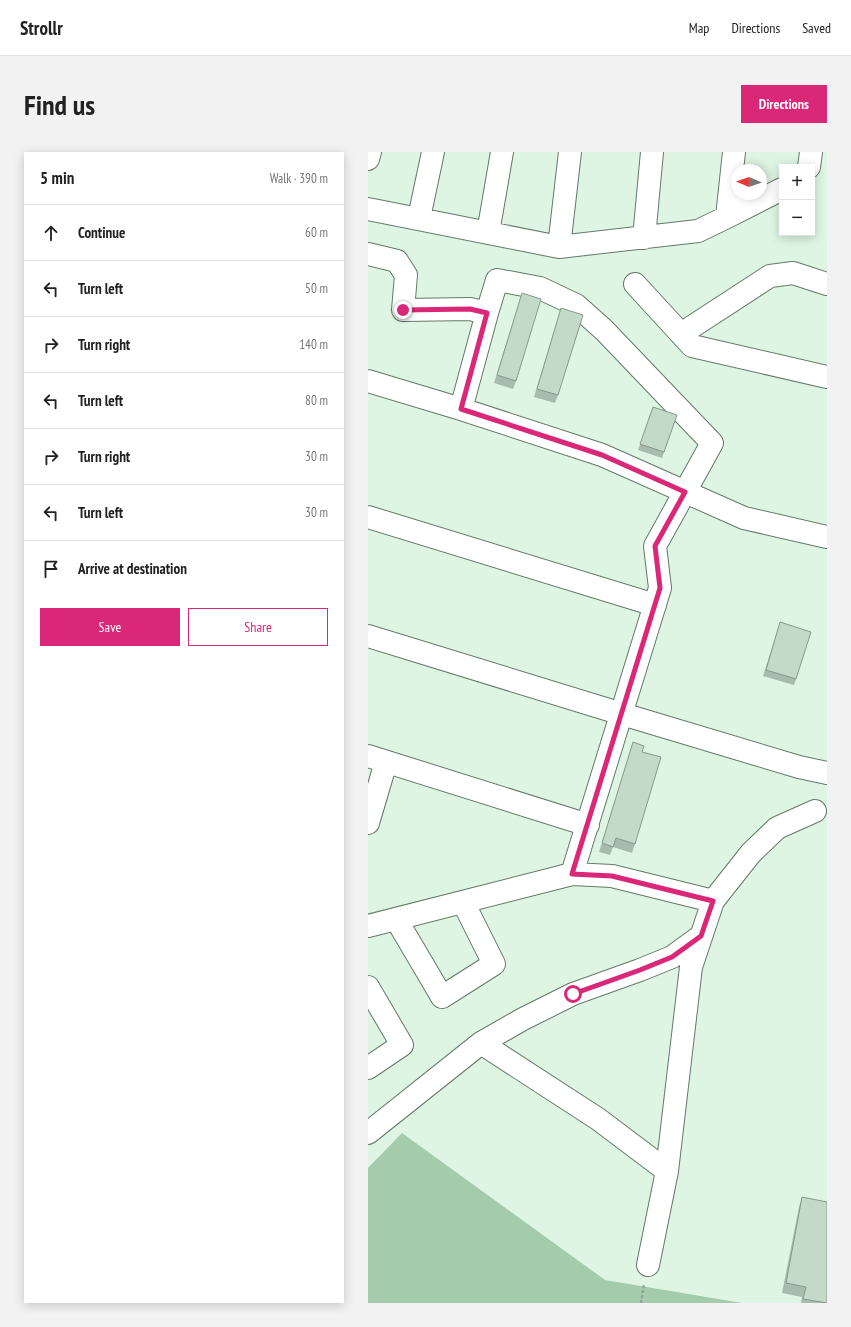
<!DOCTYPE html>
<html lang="en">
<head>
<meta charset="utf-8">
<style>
	:root { --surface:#fff; --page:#f2f2f2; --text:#222; --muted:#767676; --line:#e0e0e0; --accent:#db2777 }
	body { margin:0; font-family:"PT Sans Narrow",sans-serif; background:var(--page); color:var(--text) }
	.controls { position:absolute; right:12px; top:12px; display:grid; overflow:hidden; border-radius:0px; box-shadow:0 2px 10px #0003 }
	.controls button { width:36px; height:36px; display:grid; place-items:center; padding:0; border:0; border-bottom:1px solid var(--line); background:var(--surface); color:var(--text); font:20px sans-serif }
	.compass { position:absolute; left:363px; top:12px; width:36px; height:36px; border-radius:50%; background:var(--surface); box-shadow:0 2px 10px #0003; rotate:272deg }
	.stop { position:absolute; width:12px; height:12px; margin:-9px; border:3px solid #db2777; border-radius:50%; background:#fff }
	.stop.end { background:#db2777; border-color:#fff; box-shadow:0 1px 4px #0008 }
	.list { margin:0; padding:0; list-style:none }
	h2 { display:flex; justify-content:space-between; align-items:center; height:52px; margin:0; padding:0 16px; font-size:17px }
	h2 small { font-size:13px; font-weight:400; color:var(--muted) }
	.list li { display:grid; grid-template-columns:26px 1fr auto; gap:12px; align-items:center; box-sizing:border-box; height:56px; padding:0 16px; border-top:1px solid var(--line) }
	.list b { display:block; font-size:15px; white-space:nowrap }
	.list em { font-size:13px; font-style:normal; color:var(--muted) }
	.actions { display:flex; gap:8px; padding:12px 16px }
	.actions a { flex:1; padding:9px 0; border:1px solid var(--accent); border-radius:0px; text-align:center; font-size:14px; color:var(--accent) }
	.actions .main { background:var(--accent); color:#fff }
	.icon { flex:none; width:22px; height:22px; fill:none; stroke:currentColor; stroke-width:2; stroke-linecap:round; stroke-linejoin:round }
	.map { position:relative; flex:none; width:459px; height:1151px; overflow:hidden; border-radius:0px }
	header { display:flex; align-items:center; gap:24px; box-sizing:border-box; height:56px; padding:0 20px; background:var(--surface); border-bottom:1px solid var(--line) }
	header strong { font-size:19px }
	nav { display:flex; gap:22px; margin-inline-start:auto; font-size:14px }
	.intro { display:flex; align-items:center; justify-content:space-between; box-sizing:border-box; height:96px; padding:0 24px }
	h1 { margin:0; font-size:28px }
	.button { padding:10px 18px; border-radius:0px; background:var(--accent); color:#fff; font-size:14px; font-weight:700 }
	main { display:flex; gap:24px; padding:0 24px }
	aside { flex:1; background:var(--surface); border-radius:0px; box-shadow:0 2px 10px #0003 }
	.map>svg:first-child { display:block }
	.green { fill:#a4cbac }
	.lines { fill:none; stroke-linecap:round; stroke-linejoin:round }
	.minor-casing { stroke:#647968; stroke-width:24 }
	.path { stroke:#93a597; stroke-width:2.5; stroke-dasharray:3 2; stroke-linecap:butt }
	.minor { stroke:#fff; stroke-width:22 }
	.wall { fill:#a8bbac }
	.building { fill:#c3dac8; stroke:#88998c }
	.route { stroke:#db2777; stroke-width:5 }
</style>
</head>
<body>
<header>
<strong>Strollr</strong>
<nav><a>Map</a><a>Directions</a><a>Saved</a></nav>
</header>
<div class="intro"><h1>Find us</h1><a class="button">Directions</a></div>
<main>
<aside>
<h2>5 min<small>Walk · 390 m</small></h2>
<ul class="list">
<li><svg class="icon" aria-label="ahead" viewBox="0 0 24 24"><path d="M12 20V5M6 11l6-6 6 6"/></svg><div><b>Continue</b></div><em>60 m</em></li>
<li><svg class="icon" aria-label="left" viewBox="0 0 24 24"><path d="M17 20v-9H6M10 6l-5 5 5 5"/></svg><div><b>Turn left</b></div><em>50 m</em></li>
<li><svg class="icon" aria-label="right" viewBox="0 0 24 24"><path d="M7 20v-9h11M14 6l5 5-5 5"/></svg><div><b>Turn right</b></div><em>140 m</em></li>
<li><svg class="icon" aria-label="left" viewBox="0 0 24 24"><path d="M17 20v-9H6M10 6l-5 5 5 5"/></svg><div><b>Turn left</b></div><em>80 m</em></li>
<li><svg class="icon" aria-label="right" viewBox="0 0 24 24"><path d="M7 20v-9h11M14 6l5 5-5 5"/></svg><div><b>Turn right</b></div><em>30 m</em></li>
<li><svg class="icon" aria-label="left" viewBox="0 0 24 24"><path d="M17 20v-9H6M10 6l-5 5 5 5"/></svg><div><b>Turn left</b></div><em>30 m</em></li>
<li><svg class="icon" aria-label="arrive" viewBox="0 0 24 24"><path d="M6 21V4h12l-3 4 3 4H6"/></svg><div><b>Arrive at destination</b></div></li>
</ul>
<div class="actions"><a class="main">Save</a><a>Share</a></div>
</aside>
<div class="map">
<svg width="459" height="1151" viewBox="0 0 459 1151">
	<rect width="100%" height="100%" fill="#ddf5e2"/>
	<path class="green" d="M34,981L237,1128L374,1151H0V1016Z"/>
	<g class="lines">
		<g class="minor-casing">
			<path id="minor" d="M0,7L2,0
				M441,15L443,0
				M0,57L191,95L330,79L359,65L414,37
				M359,65L366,0
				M51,66L65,0
				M120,81L134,0
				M276,86L284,0
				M191,95L202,0
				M0,102L29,109L38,123L35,158L102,157L119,161
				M267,132L324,194L459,225
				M313,182L402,124L425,121L459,132
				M0,229L93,257L234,303L376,366L459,385
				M93,257L119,161L129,128L172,136L208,153L236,178L344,291L287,394L292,436L204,722
				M0,365L287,453
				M0,484L254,562L431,615L459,621
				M0,604L220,673
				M0,671L18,610
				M28,767L74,845L126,812L95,750
				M0,774L204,722L244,724L345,749
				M0,835L34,893L0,916
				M113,891L230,967L299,1019
				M0,981L113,891L155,867L205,842L272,818L304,805L333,784
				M280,1113L299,1019L323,815L345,749L383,701L409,676L447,659"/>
		</g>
		<path class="path" d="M273,1151L276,1132"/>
		<use href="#minor" class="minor"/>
	</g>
	<path class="wall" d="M154,141L148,229L145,237L126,231Z
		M193,156L190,243L187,251L166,245Z
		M285,255L309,263L294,306L270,298Z
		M412,470L428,527L426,533L395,524Z
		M265,590L274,600L267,692L264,701L245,695L242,703L231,700Z
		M434,1045L459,1151H433L434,1145L414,1141L431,1055Z"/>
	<path class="building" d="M154,141L173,147L148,229L129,223Z
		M193,156L215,163L190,243L169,237Z
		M285,255L309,263L296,300L272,292Z
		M412,470L443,480L428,527L398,518Z
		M265,590L276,594L274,600L293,605L267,692L248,686L245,695L234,691Z
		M434,1045L459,1050V1151L435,1147L438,1135L418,1131Z"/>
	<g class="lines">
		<path class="route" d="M35,158L102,157L119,161L93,257L234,303L317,340L287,394L292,436L204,722L244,724L345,749L333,784L304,805L272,818L205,842"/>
	</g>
</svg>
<div class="controls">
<button>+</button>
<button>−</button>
</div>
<svg class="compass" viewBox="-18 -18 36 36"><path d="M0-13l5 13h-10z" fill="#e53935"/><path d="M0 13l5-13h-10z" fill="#767676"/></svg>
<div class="stop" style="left:205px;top:842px"></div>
<div class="stop end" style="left:35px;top:158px"></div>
</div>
</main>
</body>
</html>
